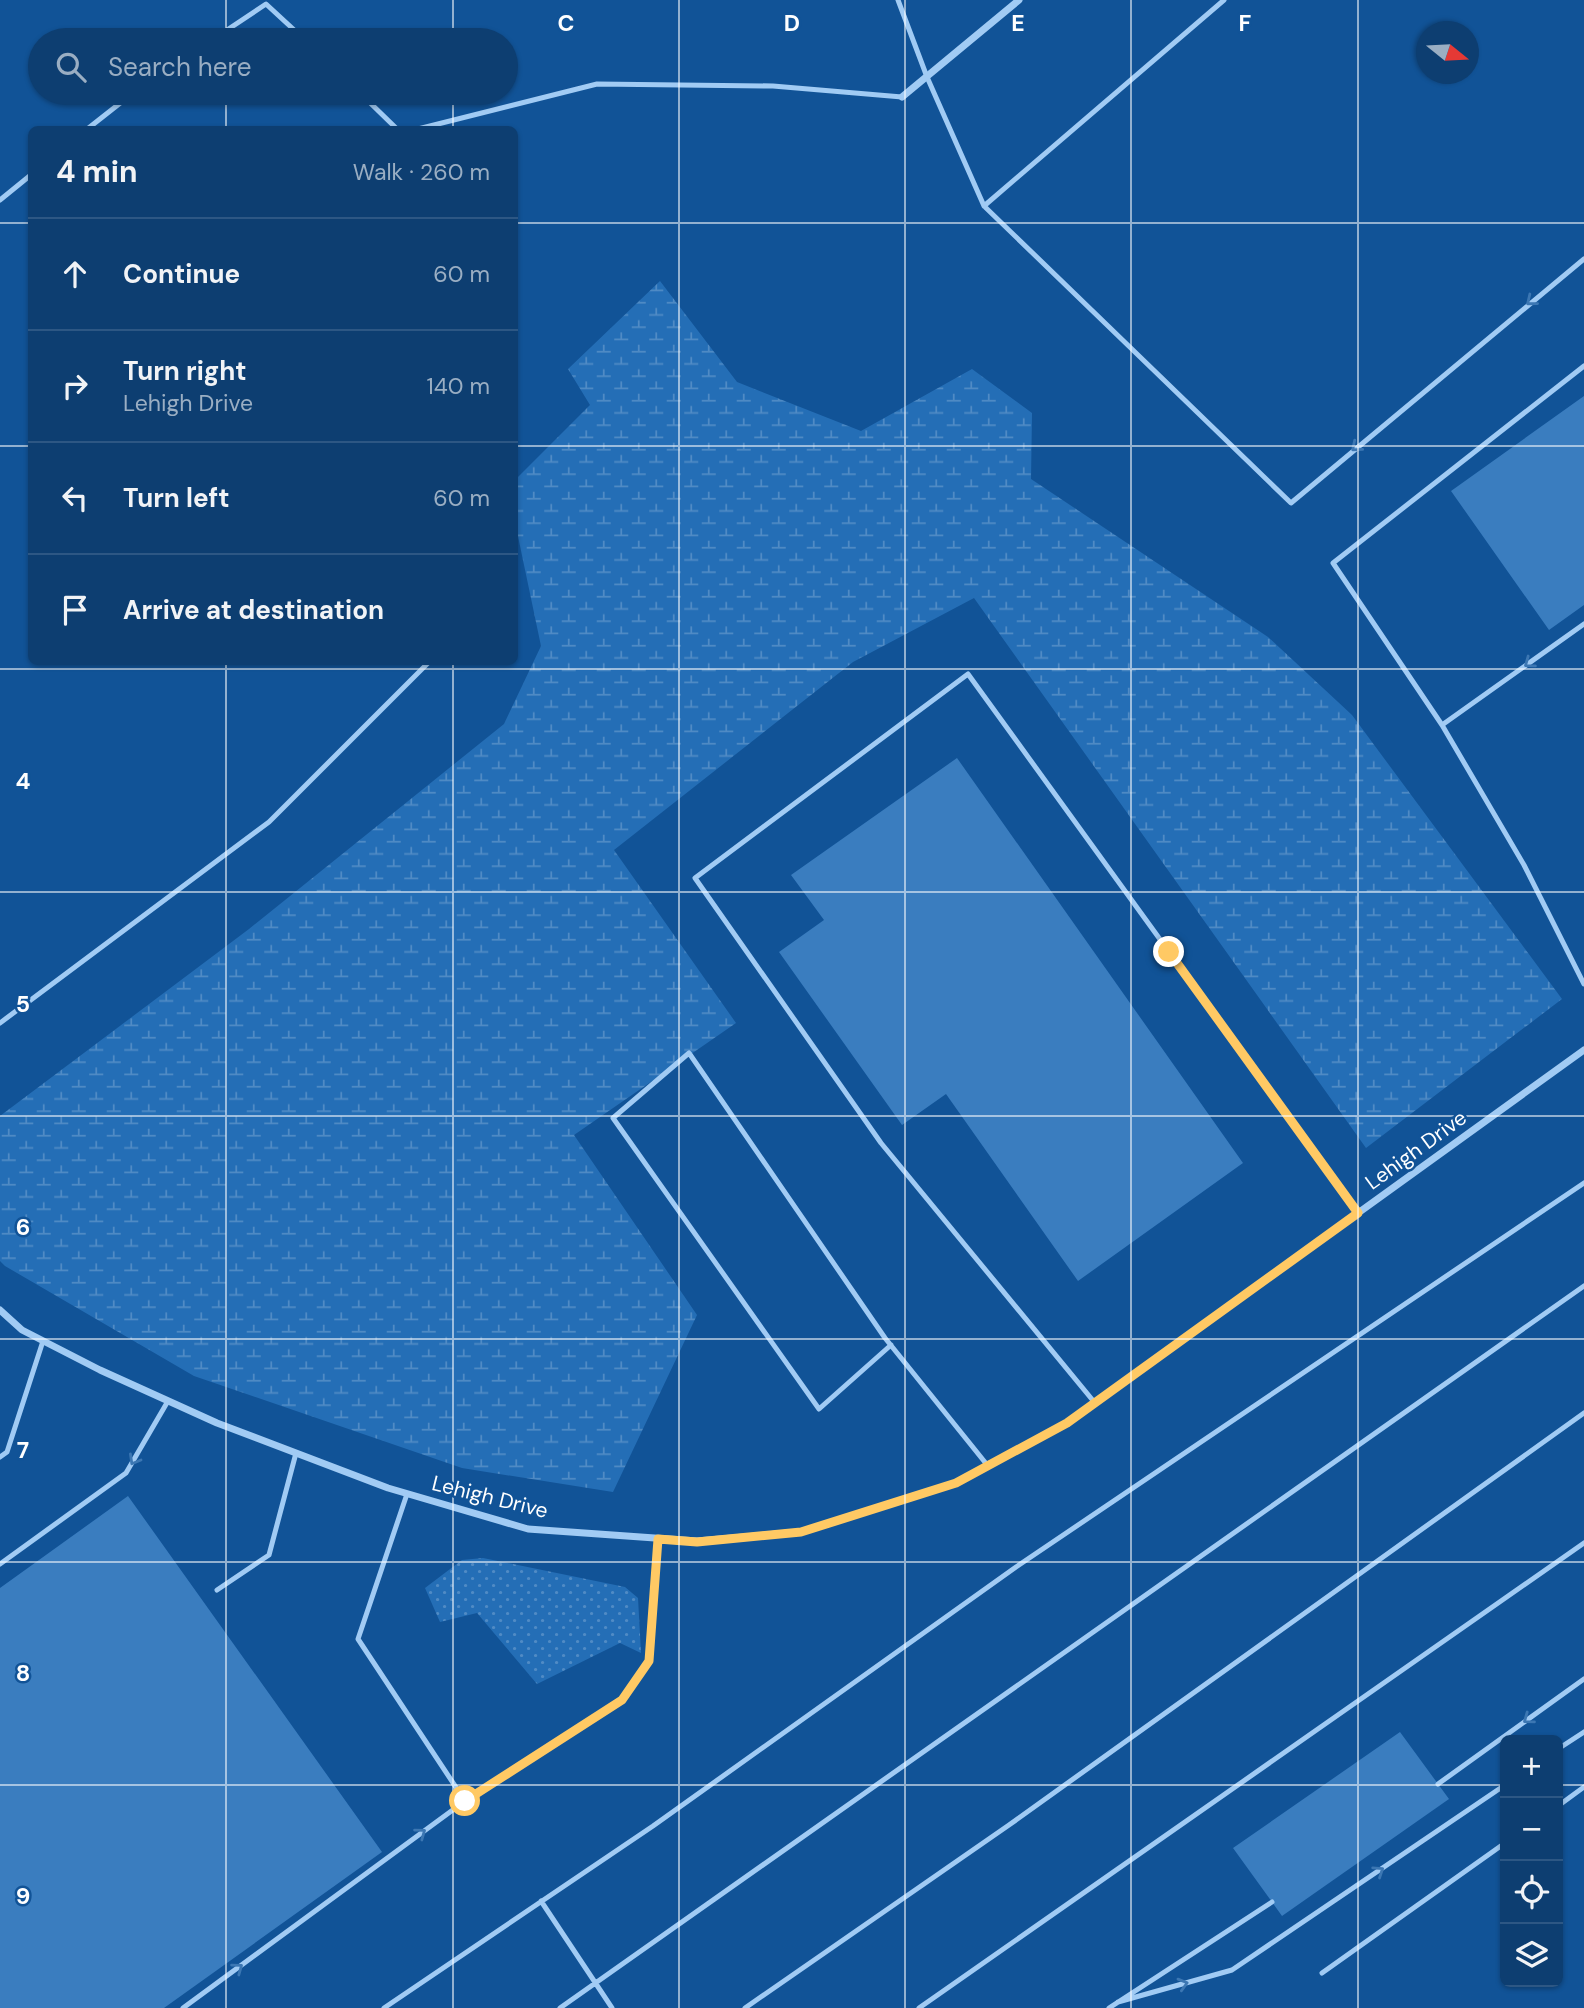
<!DOCTYPE html>
<html lang="en">
<head>
<meta charset="utf-8">
<style>
	:root { --surface:#0d3e71; --page:#1b4979; --text:#f1f3f6; --muted:#9aaec3; --line:#2d5784 }
	body { margin:0; font-family:"DM Sans",sans-serif; background:var(--page); color:var(--text) }
	.controls { position:absolute; right:21px; bottom:21px; display:grid; overflow:hidden; border-radius:10px; box-shadow:0 2px 5px #0004 }
	.controls button { width:63px; height:63px; display:grid; place-items:center; padding:0; border:0; border-bottom:2px solid var(--line); background:var(--surface); color:var(--text); font:35px sans-serif }
	.compass { position:absolute; left:1416px; top:21px; width:63px; height:63px; border-radius:50%; background:var(--surface); box-shadow:0 2px 5px #0004; rotate:108deg }
	.stop { position:absolute; width:21px; height:21px; margin:-16px; border:5px solid #ffc964; border-radius:50%; background:#fff }
	.stop.end { background:#ffc964; border-color:#fff; box-shadow:0 2px 7px #0008 }
	.list { margin:0; padding:0; list-style:none }
	h2 { display:flex; justify-content:space-between; align-items:center; height:91px; margin:0; padding:0 28px; font-size:30px }
	h2 small { font-size:23px; font-weight:400; color:var(--muted) }
	.list li { display:grid; grid-template-columns:46px 1fr auto; gap:21px; align-items:center; box-sizing:border-box; height:112px; padding:0 28px; border-top:2px solid var(--line) }
	.list b { display:block; font-size:26px; white-space:nowrap }
	.list p { margin:0; font-size:23px; white-space:nowrap; color:var(--muted) }
	.list em { font-size:23px; font-style:normal; color:var(--muted) }
	.icon { flex:none; width:38px; height:38px; fill:none; stroke:currentColor; stroke-width:2; stroke-linecap:round; stroke-linejoin:round }
	.map { position:relative; flex:none; width:1584px; height:2008px; overflow:hidden }
	.search { position:absolute; background:var(--surface); box-shadow:0 2px 5px #0004; left:28px; top:28px; width:490px; height:77px; display:flex; align-items:center; gap:18px; box-sizing:border-box; padding:0 24px; border-radius:38px; color:var(--muted); font-size:26px }
	.panel { position:absolute; background:var(--surface); box-shadow:0 2px 5px #0004; left:28px; top:126px; width:490px; height:539px; border-radius:10px }
	.map>svg:first-child { display:block }
	.grass { fill:url(#grass-dots) }
	.wetland { fill:url(#wetland-marsh) }
	.building { fill:#3a7dbf }
	.lines { fill:none; stroke-linecap:round; stroke-linejoin:round }
	.service { stroke:#a1cbf4; stroke-width:5 }
	.minor { stroke:#a1cbf4; stroke-width:7 }
	.oneway { stroke:#3c77b3 }
	.route { stroke:#ffc964; stroke-width:9 }
	.grid { fill:none; stroke:#fff; stroke-width:2; stroke-opacity:0.55 }
	.labels { text-anchor:middle; dominant-baseline:central; stroke-width:5; stroke-linejoin:round; paint-order:stroke }
	.street-label { font-size:21px; fill:#fff; stroke:#115397 }
	.grid-label { font-size:23px; text-anchor:middle; font-weight:bold; fill:#fff; stroke:#115397; stroke-width:5; stroke-linejoin:round; paint-order:stroke }
</style>
</head>
<body>
<div class="map">
<svg width="1584" height="2008" viewBox="0 0 1584 2008">
	<defs>
		<pattern id="grass-dots" width="8" height="8" patternUnits="userSpaceOnUse" patternTransform="scale(1.75)"><rect width="8" height="8" fill="#246eb6"/><path d="M2 2h.1M6 6h.1" fill="none" stroke="#508bc5" stroke-width="1.8" stroke-linecap="round"/></pattern>
		<pattern id="wetland-marsh" width="20" height="14" patternUnits="userSpaceOnUse" patternTransform="scale(1.75)"><rect width="20" height="14" fill="#246eb6"/><path d="M1 5h8M5 5V1M11 12h8M15 12V8" fill="none" stroke="#508bc5"/></pattern>
	</defs>
	<rect width="100%" height="100%" fill="#115397"/>
	<path class="grass" d="M483,1558L625,1587L638,1598L641,1653L620,1643L537,1684L477,1613L440,1622L425,1588L462,1560Z"/>
	<path class="wetland" d="M660,281L737,382L861,431L972,369L1032,413L1031,479L1268,637L1352,715L1562,999L1366,1148L974,598L853,662L614,850L736,1023L574,1135L697,1315L613,1492L462,1468L194,1376L5,1266L0,1261V1116L249,929L504,724L541,646L515,522V480L590,405L568,369Z"/>
	<path class="building" d="M1584,396V605L1549,630L1451,491Z
		M957,758L1243,1163L1078,1281L946,1094L902,1125L779,952L824,920L791,875Z
		M128,1496L382,1852L164,2008H0V1588Z
		M1400,1732L1449,1799L1282,1916L1233,1848Z"/>
	<g class="lines">
		<path class="service" d="M898,0L927,77L984,206
			M1224,0L984,206L1291,503L1584,259
			M212,40L266,4L305,40
			M360,93L398,130
			M86,130L133,93
			M414,130L597,84L773,86L902,97
			M0,200L32,174
			M1584,366L1333,563L1442,725L1524,865L1584,984
			M1442,725L1584,624
			M0,1023L269,822L429,662
			M891,1345L819,1409L613,1118L689,1053L885,1338L988,1466
			M1095,1403L881,1143L695,878L968,674L1358,1213
			M0,1457L7,1452L43,1341
			M407,1494L358,1639L465,1801
			M0,1564L126,1473L168,1401
			M217,1590L269,1555L296,1453
			M1558,1749L1584,1732
			M1438,1784L1584,1679
			M1558,1806L1584,1787
			M541,1901L612,2008
			M1322,1973L1505,1843
			M1118,2002L1232,1970L1505,1785
			M183,2008L465,1801L622,1700L649,1661L658,1539
			M384,2008L653,1826L1016,1567L1584,1183
			M560,2008L1584,1286
			M745,2008L1009,1825L1584,1413
			M919,2008L1584,1543
			M1109,2008L1272,1902"/>
		<path class="minor" d="M902,97L1019,0
			M0,1310L22,1330L100,1370L217,1423L388,1488L528,1529L697,1541L801,1532L956,1483L1067,1423L1584,1050"/>
	</g>
	<defs><path id="oneway-chevron" d="M-2-3.5L2.5 0L-2 3.5" fill="none" stroke-width="1.6" stroke-linecap="round" stroke-linejoin="round" transform="scale(1.75)"/></defs>
	<g class="oneway">
		<use href="#oneway-chevron" transform="translate(1531 301) rotate(141)"/>
		<use href="#oneway-chevron" transform="translate(1356 447) rotate(140)"/>
		<use href="#oneway-chevron" transform="translate(1529 663) rotate(144)"/>
		<use href="#oneway-chevron" transform="translate(134 1460) rotate(120)"/>
		<use href="#oneway-chevron" transform="translate(1528 1719) rotate(144)"/>
		<use href="#oneway-chevron" transform="translate(421 1833) rotate(-36)"/>
		<use href="#oneway-chevron" transform="translate(1379 1871) rotate(-34)"/>
		<use href="#oneway-chevron" transform="translate(238 1968) rotate(-36)"/>
		<use href="#oneway-chevron" transform="translate(1183 1984) rotate(-16)"/>
	</g>
	<g class="lines">
		<path class="route" d="M465,1801L622,1700L649,1661L658,1539L697,1542L801,1532L956,1483L1067,1423L1358,1213L1169,952"/>
	</g>
	<path class="grid" d="M226,0V40M453,0V40M679,0V2008M905,0V2008M1131,0V2008M1358,0V2008M226,93V130M453,93V130M0,223H32M514,223H1584M0,446H32M514,446H1584M226,662V2008M453,662V2008M0,669H1584M0,892H1584M0,1116H1584M0,1339H1584M0,1562H1584M0,1785H1505M1558,1785H1584"/>
	<g class="labels">
		<g class="street-label">
			<text transform="translate(1416 1150) rotate(-36)">Lehigh Drive</text>
			<text transform="translate(490 1497) rotate(14)">Lehigh Drive</text>
		</g>
	</g>
	<g class="grid-label">
		<text x="566" y="31">C</text>
		<text x="792" y="31">D</text>
		<text x="1018" y="31">E</text>
		<text x="1245" y="31">F</text>
		<text x="23" y="789">4</text>
		<text x="23" y="1012">5</text>
		<text x="23" y="1235">6</text>
		<text x="23" y="1458">7</text>
		<text x="23" y="1681">8</text>
		<text x="23" y="1904">9</text>
	</g>
</svg>
<div class="controls">
<button>+</button>
<button>−</button>
<button><svg class="icon" aria-label="locate" viewBox="0 0 24 24"><circle cx="12" cy="12" r="6"/><path d="M12 2v4M12 18v4M2 12h4M18 12h4"/></svg></button>
<button><svg class="icon" aria-label="layers" viewBox="0 0 24 24"><path d="M12 4l9 5-9 5-9-5zM3 14l9 5 9-5"/></svg></button>
</div>
<svg class="compass" viewBox="-18 -18 36 36"><path d="M0-13l5 13h-10z" fill="#e53935"/><path d="M0 13l5-13h-10z" fill="#9aaec3"/></svg>
<div class="stop" style="left:465px;top:1801px"></div>
<div class="stop end" style="left:1169px;top:952px"></div>
<div class="search"><svg class="icon" aria-label="search" viewBox="0 0 24 24"><circle cx="10" cy="10" r="6"/><path d="M15 15l6 6"/></svg>Search here</div>
<section class="panel">
<h2>4 min<small>Walk · 260 m</small></h2>
<ul class="list">
<li><svg class="icon" aria-label="ahead" viewBox="0 0 24 24"><path d="M12 20V5M6 11l6-6 6 6"/></svg><div><b>Continue</b></div><em>60 m</em></li>
<li><svg class="icon" aria-label="right" viewBox="0 0 24 24"><path d="M7 20v-9h11M14 6l5 5-5 5"/></svg><div><b>Turn right</b><p>Lehigh Drive</p></div><em>140 m</em></li>
<li><svg class="icon" aria-label="left" viewBox="0 0 24 24"><path d="M17 20v-9H6M10 6l-5 5 5 5"/></svg><div><b>Turn left</b></div><em>60 m</em></li>
<li><svg class="icon" aria-label="arrive" viewBox="0 0 24 24"><path d="M6 21V4h12l-3 4 3 4H6"/></svg><div><b>Arrive at destination</b></div></li>
</ul>
</section>
</div>
</body>
</html>
